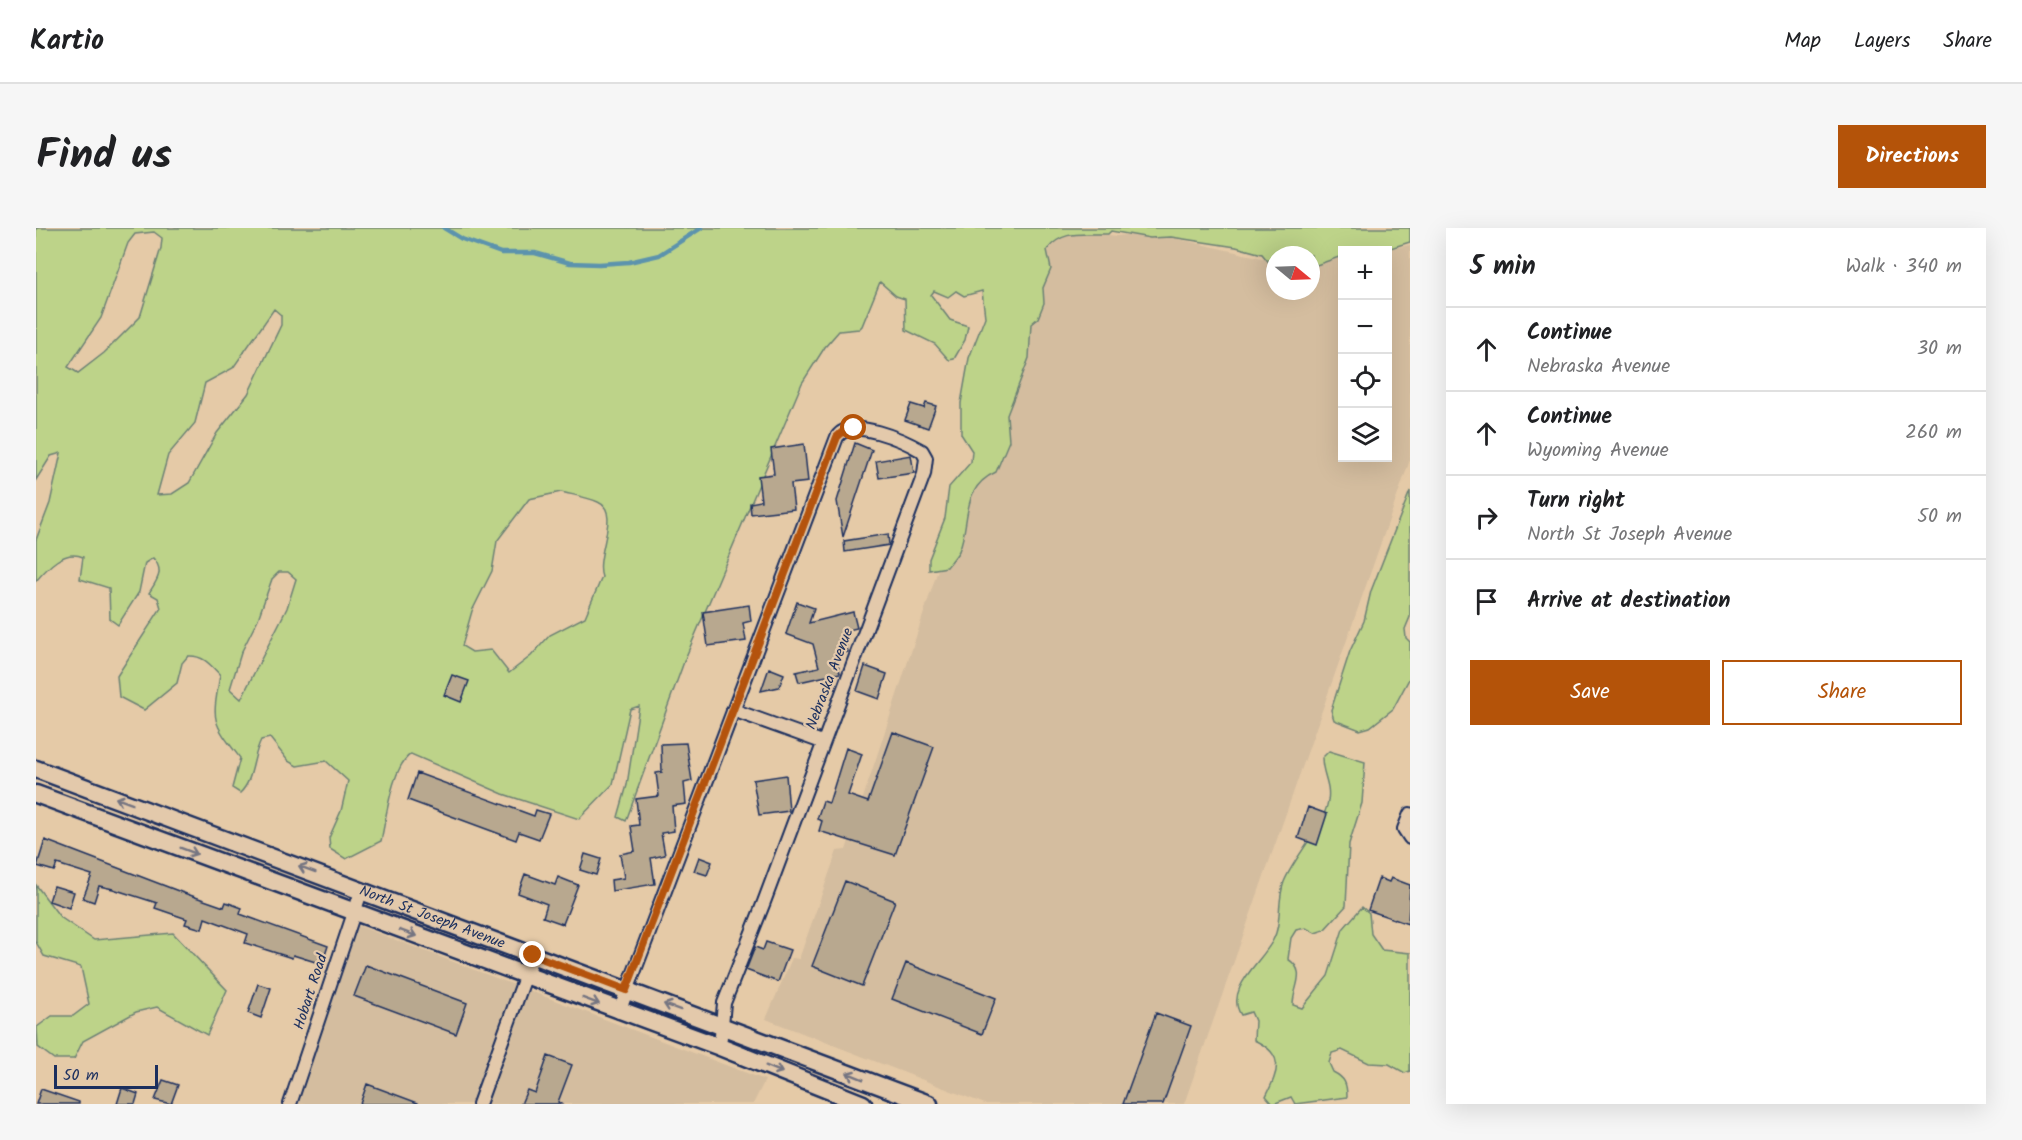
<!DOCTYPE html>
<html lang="en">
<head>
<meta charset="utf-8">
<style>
	:root { --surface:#fff; --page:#f6f6f6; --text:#202124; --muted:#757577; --line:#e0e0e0; --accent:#b45309 }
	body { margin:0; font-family:Kalam,sans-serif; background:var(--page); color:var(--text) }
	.controls { position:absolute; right:18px; top:18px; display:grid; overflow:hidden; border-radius:0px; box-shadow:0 6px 24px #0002 }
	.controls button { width:54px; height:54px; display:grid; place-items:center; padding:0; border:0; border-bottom:2px solid var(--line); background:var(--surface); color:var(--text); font:30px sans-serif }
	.compass { position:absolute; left:1230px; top:18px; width:54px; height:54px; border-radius:50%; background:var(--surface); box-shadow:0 6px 24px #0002; rotate:109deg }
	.scale { position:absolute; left:18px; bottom:15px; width:104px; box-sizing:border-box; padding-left:6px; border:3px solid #1b2f5e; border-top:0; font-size:16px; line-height:21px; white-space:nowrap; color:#1b2f5e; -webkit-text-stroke:4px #e3c9ab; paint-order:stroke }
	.stop { position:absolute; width:18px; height:18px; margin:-14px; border:4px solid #b45309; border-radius:50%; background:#fff }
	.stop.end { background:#b45309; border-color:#fff; box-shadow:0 2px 6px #0008 }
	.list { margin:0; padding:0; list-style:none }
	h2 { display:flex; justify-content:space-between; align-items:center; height:78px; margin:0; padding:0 24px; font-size:26px }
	h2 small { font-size:20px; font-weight:400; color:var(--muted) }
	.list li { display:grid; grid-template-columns:39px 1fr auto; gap:18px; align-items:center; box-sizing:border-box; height:84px; padding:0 24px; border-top:2px solid var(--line) }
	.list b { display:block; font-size:22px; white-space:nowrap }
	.list p { margin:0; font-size:20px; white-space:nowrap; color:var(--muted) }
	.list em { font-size:20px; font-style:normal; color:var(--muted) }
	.actions { display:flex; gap:12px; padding:18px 24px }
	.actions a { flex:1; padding:14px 0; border:2px solid var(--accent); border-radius:0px; text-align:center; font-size:21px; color:var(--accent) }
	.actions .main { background:var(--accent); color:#fff }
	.icon { flex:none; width:33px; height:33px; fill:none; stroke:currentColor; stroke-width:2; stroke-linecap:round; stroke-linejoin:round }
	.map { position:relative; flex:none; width:1374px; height:876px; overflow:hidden; border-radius:0px }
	header { display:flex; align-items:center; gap:36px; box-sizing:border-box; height:84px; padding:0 30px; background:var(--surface); border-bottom:2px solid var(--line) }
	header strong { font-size:28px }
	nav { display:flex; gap:33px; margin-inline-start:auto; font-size:21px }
	.intro { display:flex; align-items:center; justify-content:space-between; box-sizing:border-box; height:144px; padding:0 36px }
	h1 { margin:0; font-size:42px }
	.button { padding:15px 27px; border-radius:0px; background:var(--accent); color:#fff; font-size:21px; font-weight:700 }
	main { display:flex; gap:36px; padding:0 36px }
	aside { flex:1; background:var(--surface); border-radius:0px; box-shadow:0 6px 24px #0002 }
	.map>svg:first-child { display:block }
	.built { fill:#d4bd9f }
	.green { fill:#bdd389; stroke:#6c8174; stroke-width:1.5; fill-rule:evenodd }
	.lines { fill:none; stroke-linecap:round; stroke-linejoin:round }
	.stream { stroke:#5b93ad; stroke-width:4.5 }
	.building { fill:#b8a88f; stroke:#1b2f5e; stroke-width:1.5 }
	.street-casing { stroke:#1b2f5e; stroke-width:16 }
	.secondary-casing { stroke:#1b2f5e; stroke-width:21 }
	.street { stroke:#e3c9ab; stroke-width:12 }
	.secondary { stroke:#e3c9ab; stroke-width:16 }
	.oneway { stroke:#757481 }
	.route { stroke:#b45309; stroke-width:8 }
	.labels { text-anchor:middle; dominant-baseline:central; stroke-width:4.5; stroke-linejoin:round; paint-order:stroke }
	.street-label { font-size:15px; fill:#1b2f5e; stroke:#e3c9ab }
</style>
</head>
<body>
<header>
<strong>Kartio</strong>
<nav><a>Map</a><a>Layers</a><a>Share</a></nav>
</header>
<div class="intro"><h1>Find us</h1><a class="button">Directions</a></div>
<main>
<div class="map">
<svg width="1374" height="876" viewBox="0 0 1374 876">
	<rect width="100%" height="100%" fill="#e5caa7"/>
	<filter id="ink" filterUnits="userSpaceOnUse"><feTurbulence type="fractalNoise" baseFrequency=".0167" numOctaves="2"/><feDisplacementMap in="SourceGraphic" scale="12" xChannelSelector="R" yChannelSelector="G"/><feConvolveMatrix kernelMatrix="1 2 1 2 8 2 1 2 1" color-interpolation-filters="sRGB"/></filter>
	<g filter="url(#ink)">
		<path class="built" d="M1045,4L1081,8L1105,5L1129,8L1239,33V63H1275V31L1306,30V230H1352V22H1346L1374,17V232L1148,876H949L730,791L756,730L763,731L801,623L810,622L1010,13Z
			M307,692L729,852L717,876H253Z"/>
		<path class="green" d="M0,0H1374V14L1348,22H1306V28L1275,39V27H1239V38H1236L1226,26L1200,19L1135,9L1114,10L1075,3L1072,6C1048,7 1026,1 1011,22L1015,41L1007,60L1008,75L1002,90L995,96L993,130L971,187L973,213L960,244C924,260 935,294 923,323C920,328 915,334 911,339L893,342V331L909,290L913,259L935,234L936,223L925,206V175L933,130L949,89L946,63L928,68L920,63L912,69L898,63L895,67L914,92L932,98L929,112L918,131L913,132L899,116L870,102L869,71L860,68L844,54L826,98L823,101L803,103L789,119L766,155L649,431L590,593L582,589L591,557L603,478L594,481L577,556L543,591L467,566L375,526C356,538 350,591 345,613L310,631L294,621L293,610L305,583L312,553L290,533L261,538L252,533L234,510L225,512C216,529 218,552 204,565L196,560L204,530C175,492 176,494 184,447C174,436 167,427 152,428L146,435L141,455L108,482L83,469L81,448L125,380L122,370L113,365C121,352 129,343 117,330L109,335L103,364L82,397L74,391L73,360L44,351L47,329C28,321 12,339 0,353V312L14,275L25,225L15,228L0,252ZM118,4L126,10L125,20L104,89L68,125L42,145L32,139L65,90L92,15L99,6ZM238,81L245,87V97L212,166L181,205L153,255L136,266L121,267L132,227L159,195L169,155L197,140ZM525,264C537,267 551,269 562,274C586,284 558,328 566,349L549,389L514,407L495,428L473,445L455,422L436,424L426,418L436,383L456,343L461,313L493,271ZM243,344H252L260,351L251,380L205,471L194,461L205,425L222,391L236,351Z
			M1374,263V389L1369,401L1370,410L1374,414V449L1357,481L1334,499L1324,502L1298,492L1295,482L1314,423L1328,393L1335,363Z
			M1293,523L1329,534L1326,575L1313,616L1310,678L1288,702L1279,705L1270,700L1260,702L1255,710L1252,731C1272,744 1257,758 1257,777L1266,780L1292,748L1307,701L1326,679L1333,685L1335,706L1346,722L1374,725V843L1369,845L1353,836L1333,835L1306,822L1296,825L1293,835L1297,844C1309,850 1311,856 1311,869L1259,876L1255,869L1237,876L1230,868C1242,843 1250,827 1218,812L1219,793L1215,784L1205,787C1188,761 1226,734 1237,712C1246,696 1241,672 1248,654C1258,629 1288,598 1292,573C1295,556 1286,546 1286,530Z
			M0,657L24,689L58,712L137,705L191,762L171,807L121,779L100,784L47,813L38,831H18L2,819L1,799L16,788H37L53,776L45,739L8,728L0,714Z"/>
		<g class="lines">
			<path class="stream" d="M408,0L426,11L465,25H499L534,35L563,36L593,34L623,27L665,0"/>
		</g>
		<path class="building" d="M890,175L900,178L892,200L869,192L875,176L888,180Z
			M819,215L836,222L807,309L801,273Z
			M768,216L772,254L755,256L758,281L715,286L714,275L725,273L722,248L738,246L735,221Z
			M875,227L878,245L843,250L840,233Z
			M852,306L853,317L809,324L808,313Z
			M761,374L778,380L773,395L817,384L821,400L807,403L812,424L800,427L804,445L763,454L760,444L783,439L777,416L750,406Z
			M713,377L715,393L707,395L710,413L672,418L667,384Z
			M829,438L851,446L843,471L821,463Z
			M733,440L748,446L743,459L725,463Z
			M416,447L433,453L425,474L408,467Z
			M857,504L898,519L859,627L783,603L786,593L781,591L787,573L793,575L810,520L826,526L812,567L832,574Z
			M650,515L656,553L648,555L650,576L636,578L638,603L625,605L629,627L615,630L619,656L576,663L575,652L588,650L584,626L599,623L595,598L603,597L600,571L623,568L620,545L626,544L625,516Z
			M381,545L498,588L500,582L513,586L503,611L483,604L480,612L372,572Z
			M750,547L753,583L723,587L717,552Z
			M1272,579L1291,586L1281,617L1262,610Z
			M9,612L145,664L188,679L190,674L206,680L204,686L292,718L286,736L257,727L256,730L209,715L212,706L169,690L166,701L149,696L151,691L119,680L121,675L77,661L63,658L58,674L47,670L56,647L21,636L18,643L1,638Z
			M549,626L565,631L560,647L544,642Z
			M663,629L676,634L671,647L658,643Z
			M489,646L519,657L522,649L542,657L527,696L507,689L511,676L482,665Z
			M1343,650L1353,654L1355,650L1374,657L1372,696L1332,682Z
			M809,653L859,673L826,758L776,738Z
			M18,658L38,664L33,680L13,673Z
			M730,714L754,722L742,754L710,742L719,719L727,722Z
			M870,735L960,770L946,806L856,771Z
			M330,737L431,775L420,806L318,768Z
			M222,756L235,760L225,790L212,785Z
			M1120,785L1155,798L1127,876H1087Z
			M512,828L536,837L522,874L525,876H485L491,862L499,865Z
			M127,852L142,857L135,876L119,872Z
			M331,856L382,875V876H324Z
			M86,860L102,866L99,876H81Z
			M5,861L43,874V876H0Z"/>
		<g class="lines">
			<g class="street-casing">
				<path id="street" d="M697,482L786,514
					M1374,586L1368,601L1374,610
					M583,784L801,209C815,188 869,213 886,223L890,230L888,246L728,674L688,775L684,819
					M254,876L326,661
					M443,876L497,727"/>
			</g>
			<g class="secondary-casing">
				<g id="secondary">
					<path id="s1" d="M0,541L893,876"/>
					<path d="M0,566L684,819L827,876"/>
				</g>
			</g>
			<use href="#street" class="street"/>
			<use href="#secondary" class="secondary"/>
		</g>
		<defs><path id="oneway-shaft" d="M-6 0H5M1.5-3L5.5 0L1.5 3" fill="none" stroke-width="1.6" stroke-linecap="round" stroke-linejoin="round" transform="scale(1.5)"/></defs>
		<g class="oneway">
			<use href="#oneway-shaft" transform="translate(88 573) rotate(-160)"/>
			<use href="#oneway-shaft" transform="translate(153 623) rotate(21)"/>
			<use href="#oneway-shaft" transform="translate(271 641) rotate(-160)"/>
			<use href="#oneway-shaft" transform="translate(372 705) rotate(20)"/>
			<use href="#oneway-shaft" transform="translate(555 773) rotate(20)"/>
			<use href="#oneway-shaft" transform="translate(636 779) rotate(-160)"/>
			<use href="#oneway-shaft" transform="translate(738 841) rotate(22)"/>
			<use href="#oneway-shaft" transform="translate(819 848) rotate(-158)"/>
		</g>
	</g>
	<g class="lines" filter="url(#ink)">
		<path class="route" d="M497,727L590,762L801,209L810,201L818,200"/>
	</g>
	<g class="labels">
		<g class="street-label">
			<text transform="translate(794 451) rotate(-69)">Nebraska Avenue</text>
			<text stroke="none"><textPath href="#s1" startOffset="423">North St Joseph Avenue</textPath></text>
			<text transform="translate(275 764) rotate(-72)">Hobart Road</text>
		</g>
	</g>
</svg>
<div class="controls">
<button>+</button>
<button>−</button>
<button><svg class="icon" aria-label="locate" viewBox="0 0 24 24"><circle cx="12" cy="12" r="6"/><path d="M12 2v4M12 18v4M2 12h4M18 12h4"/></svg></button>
<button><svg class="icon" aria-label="layers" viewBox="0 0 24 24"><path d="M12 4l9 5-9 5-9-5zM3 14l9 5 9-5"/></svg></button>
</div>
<svg class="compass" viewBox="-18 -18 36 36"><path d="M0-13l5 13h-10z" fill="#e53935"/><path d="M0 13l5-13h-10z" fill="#757577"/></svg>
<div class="scale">50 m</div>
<div class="stop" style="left:818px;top:200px"></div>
<div class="stop end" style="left:497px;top:727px"></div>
</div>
<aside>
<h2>5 min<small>Walk · 340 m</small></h2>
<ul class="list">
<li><svg class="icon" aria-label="ahead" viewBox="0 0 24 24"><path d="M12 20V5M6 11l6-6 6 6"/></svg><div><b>Continue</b><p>Nebraska Avenue</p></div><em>30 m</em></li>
<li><svg class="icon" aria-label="ahead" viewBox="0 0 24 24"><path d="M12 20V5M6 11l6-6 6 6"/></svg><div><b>Continue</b><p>Wyoming Avenue</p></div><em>260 m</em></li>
<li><svg class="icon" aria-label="right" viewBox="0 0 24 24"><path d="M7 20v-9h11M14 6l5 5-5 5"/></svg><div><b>Turn right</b><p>North St Joseph Avenue</p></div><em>50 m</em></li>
<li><svg class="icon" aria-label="arrive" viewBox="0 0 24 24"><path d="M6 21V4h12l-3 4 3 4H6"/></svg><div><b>Arrive at destination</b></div></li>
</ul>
<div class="actions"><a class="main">Save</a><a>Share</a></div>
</aside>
</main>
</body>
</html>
